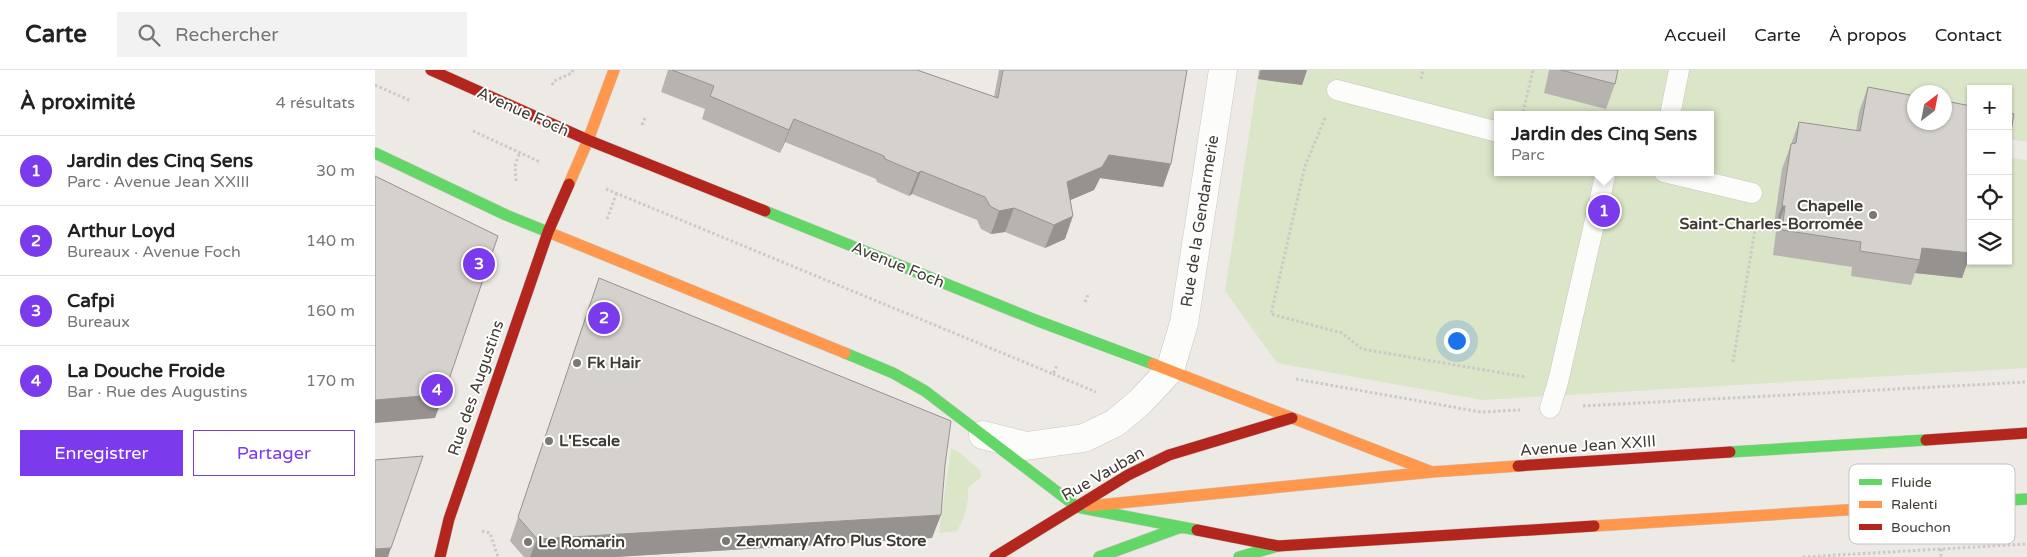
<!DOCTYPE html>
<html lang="fr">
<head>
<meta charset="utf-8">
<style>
	:root { --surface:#fff; --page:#f2f2f2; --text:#222; --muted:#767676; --line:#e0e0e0; --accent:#7c3aed }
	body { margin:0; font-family:"Varela Round",sans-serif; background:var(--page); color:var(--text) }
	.controls { position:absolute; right:15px; top:15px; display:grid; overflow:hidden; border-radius:0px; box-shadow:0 1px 4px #0004 }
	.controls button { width:45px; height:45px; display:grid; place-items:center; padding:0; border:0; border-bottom:1px solid var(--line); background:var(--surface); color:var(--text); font:25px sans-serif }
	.compass { position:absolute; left:1532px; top:15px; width:45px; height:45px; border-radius:50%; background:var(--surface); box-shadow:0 1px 4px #0004; rotate:32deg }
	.you { position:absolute; left:1081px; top:270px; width:18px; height:18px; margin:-12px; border:4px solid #fff; border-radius:50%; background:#1a73e8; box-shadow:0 0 0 8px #1a73e833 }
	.badge { display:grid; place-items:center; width:32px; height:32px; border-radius:50%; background:var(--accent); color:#fff; font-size:16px; font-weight:700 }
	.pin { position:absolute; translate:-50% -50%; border:2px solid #fff; box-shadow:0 1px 5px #0006 }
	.popup { position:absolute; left:1119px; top:41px; width:220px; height:65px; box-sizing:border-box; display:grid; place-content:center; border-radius:0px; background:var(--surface); filter:drop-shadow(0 1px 4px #0005); font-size:16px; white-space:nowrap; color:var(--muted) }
	.popup b { font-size:19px; color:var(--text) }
	.popup::after { content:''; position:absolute; left:50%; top:100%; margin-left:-10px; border:10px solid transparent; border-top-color:var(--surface) }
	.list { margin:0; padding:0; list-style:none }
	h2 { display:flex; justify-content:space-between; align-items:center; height:65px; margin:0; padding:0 20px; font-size:21px }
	h2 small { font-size:16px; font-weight:400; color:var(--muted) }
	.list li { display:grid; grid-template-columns:32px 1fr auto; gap:15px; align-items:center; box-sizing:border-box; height:70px; padding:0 20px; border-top:1px solid var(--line) }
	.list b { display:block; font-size:19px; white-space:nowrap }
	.list p { margin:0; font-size:16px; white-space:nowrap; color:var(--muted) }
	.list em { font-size:16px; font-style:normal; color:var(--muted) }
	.actions { display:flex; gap:10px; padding:15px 20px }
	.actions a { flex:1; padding:11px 0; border:1px solid var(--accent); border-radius:0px; text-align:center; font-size:18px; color:var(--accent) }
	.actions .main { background:var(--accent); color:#fff }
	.icon { flex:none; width:28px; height:28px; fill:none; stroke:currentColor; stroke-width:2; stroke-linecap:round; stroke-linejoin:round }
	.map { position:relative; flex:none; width:1652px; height:487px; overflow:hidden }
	header { display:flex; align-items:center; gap:30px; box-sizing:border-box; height:70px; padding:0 25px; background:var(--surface); border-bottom:1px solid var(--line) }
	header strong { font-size:24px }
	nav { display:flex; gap:28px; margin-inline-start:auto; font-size:18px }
	.search { width:350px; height:45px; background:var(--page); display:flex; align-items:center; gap:12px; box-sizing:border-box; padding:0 18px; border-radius:0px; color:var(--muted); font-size:19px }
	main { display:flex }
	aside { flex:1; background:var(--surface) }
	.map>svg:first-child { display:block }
	.green { fill:#dbe5c8; fill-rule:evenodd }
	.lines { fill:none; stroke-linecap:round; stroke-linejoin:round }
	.lane-casing { stroke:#c9c6c2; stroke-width:21 }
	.street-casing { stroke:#c9c6c2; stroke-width:29 }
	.fast-casing { stroke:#cbc6be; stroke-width:12 }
	.slow-casing { stroke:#cbc6be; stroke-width:12 }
	.jam-casing { stroke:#cbc6be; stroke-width:12 }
	.path { stroke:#cbc9c6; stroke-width:3; stroke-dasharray:2.5 2.5; stroke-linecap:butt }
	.lane { stroke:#fcfcfb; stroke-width:20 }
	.street { stroke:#fcfcfb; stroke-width:28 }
	.fast { stroke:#63d668; stroke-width:11 }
	.slow { stroke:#ff974d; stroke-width:11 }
	.jam { stroke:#b3261e; stroke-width:11 }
	.wall { fill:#b7b4b0 }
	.shaded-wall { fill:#959290 }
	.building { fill:#d5d1cd; stroke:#959290 }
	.poi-dot { fill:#7d7872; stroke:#fff; stroke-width:2 }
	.labels { text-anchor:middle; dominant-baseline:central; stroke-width:4; stroke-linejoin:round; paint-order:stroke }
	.street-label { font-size:16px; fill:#413b34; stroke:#fff }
	.poi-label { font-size:16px; font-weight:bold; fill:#413b34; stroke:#fff; text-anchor:start }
	.key { fill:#fff; stroke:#c6c4c2; stroke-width:1 }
	.key-label { font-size:14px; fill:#413b34 }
</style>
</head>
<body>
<header>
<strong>Carte</strong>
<div class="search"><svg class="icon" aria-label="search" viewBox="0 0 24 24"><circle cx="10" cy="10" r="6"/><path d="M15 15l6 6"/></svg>Rechercher</div>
<nav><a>Accueil</a><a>Carte</a><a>À propos</a><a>Contact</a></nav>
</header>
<main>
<aside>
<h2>À proximité<small>4 résultats</small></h2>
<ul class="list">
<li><span class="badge">1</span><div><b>Jardin des Cinq Sens</b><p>Parc · Avenue Jean XXIII</p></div><em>30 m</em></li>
<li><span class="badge">2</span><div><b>Arthur Loyd</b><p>Bureaux · Avenue Foch</p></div><em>140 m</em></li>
<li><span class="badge">3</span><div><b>Cafpi</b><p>Bureaux</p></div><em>160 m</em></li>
<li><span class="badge">4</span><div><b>La Douche Froide</b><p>Bar · Rue des Augustins</p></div><em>170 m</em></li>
</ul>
<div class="actions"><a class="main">Enregistrer</a><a>Partager</a></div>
</aside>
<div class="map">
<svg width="1652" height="487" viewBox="0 0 1652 487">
	<rect width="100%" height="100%" fill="#edeae6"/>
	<path class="green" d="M884,0H1174L1169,23L1240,0H1652V72L1633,69V19H1596V63L1570,52V22H1540L1539,52L1484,42L1596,191H1633V87L1652,90V298L1107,330L902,293L850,221ZM1123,45H1335V102H1123Z
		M576,378L585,383L605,400L606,407L593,418C594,434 590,447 582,461L564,463Z"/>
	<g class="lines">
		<g class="lane-casing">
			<path id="lane" d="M962,20L1123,62
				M1295,45L1304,0
				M1289,102L1377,123
				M1175,338L1183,312L1231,102"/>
		</g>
		<g class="street-casing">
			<path id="street" d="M608,365L651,376L709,368L740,353L765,332L795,300L809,253L848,0"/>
		</g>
		<g class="fast-casing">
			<path id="fast" d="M0,83L131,145L173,162
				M390,141L663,251L778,294
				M470,283L518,303L550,321L702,437L822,460
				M1355,382L1551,370
				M1533,436L1652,429
				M724,487L806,457
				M864,487L903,476"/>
		</g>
		<g class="slow-casing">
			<path id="slow" d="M194,114L213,70L239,0
				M173,162L470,283
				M778,294L1057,402L1143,396
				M714,436L1057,402
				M1219,456L1533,436"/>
		</g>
		<g class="jam-casing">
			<path id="jam" d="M56,0L213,70L390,141
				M1551,370L1652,363
				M1143,396L1355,382
				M822,460L903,476L1219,456
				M65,487L74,449L173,162L194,114
				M620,487L753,405L794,385L917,348"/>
		</g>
		<path class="path" d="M1046,9L1048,0
			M0,15L36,31
			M177,15L179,11L197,3L198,0
			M1148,42L1158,0
			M950,48L930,96L896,244L967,263L987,279L1151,307
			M267,55L270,48
			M98,61L165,92
			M141,111L140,96L145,81
			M231,119L678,304L682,295
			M232,149L242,122
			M710,232L713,225
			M1358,292L1381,154
			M678,304L721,322
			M921,309L1106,342L1145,340
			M1208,336L1652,312
			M107,461L115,463L123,487
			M1566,479V487
			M1428,487L1652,474"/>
		<use href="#lane" class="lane"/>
		<use href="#street" class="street"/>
		<use href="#fast" class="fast"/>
		<use href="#slow" class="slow"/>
		<use href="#jam" class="jam"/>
	</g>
	<path class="wall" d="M293,0H542L619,27L624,0H812L788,117L725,108L719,120L695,130L690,169L670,178L630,162L616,164L606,159L602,150L537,124L534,126L502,112L501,109L410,72L405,83L327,49L330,39L286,22Z
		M884,0H932L927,15L883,9Z
		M1174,0H1243L1240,14L1231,39L1169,23Z
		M1493,17L1592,194L1587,208L1540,203L1536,215L1476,206L1477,197L1398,185L1401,161H1398L1407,99L1424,52L1481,61L1484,42Z
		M224,208L557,468L240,487H149L135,471Z"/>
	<path class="shaded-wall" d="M886,0H932L927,15L883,9Z
		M419,49L410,72L405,83L414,60Z
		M734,85L796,94L788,117L725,108L719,120L684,135L692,112Z
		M546,101L537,124L534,126L543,103Z
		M1407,136H1410L1401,161H1398Z
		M639,138L630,162L616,164L624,141Z
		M698,146L690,169L670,178L679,155Z
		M1596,176V191L1592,194L1587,208L1540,203L1545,190L1547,178Z
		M69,324L60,348L0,353V330Z
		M566,445L557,468L240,487H155L162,469Z
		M16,478L13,487H0V479Z"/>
	<path class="building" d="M297,0H542L623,28L628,0H812L796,94L734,85L727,97L692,112L698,146L679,155L639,138L624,141L615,136L610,127L546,101L543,103L510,89L509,86L419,49L414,60L335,26L339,16Z
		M1186,0H1243L1240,14Z
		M1493,17L1540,26V52H1570V31L1596,36V183L1547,178L1545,190L1485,181L1486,172L1407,160L1410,136H1407L1416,74L1421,73L1424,52L1485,61Z
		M1633,43L1639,44L1633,78Z
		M0,106L123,166L69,324L0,330Z
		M224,208L576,351L570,395L566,445L162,469L143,447Z
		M48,386L16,478L0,479V390Z"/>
	<g class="poi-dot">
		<circle cx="1498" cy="145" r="5"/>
		<circle cx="202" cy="293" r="5"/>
		<circle cx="174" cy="371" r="5"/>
		<circle cx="351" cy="471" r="5"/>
		<circle cx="153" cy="472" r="5"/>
	</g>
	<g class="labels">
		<g class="street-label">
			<text transform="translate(148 42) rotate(24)">Avenue Foch</text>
			<text transform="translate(825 151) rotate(-81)">Rue de la Gendarmerie</text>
			<text transform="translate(523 195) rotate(22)">Avenue Foch</text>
			<text transform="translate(101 318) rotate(-71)">Rue des Augustins</text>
			<text transform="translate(1213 376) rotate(-4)">Avenue Jean XXIII</text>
			<text transform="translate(728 404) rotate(-30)">Rue Vauban</text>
		</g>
		<g class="poi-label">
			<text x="1488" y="136" text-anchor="end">Chapelle<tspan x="1488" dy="18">Saint-Charles-Borromée</tspan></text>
			<text x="212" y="293">Fk Hair</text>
			<text x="184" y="371">L'Escale</text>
			<text x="361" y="471">Zervmary Afro Plus Store</text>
			<text x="163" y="472">Le Romarin</text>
		</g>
	</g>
	<rect x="1474" y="394" width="166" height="80" rx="8" class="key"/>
	<rect x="1484" y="409" width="23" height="6" fill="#63d668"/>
	<rect x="1484" y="431" width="23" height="7" fill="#ff974d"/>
	<rect x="1484" y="454" width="23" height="6" fill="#b3261e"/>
	<g class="key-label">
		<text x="1516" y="417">Fluide</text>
		<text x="1516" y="439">Ralenti</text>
		<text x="1516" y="462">Bouchon</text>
	</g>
</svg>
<div class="controls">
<button>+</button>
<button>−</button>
<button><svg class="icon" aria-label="locate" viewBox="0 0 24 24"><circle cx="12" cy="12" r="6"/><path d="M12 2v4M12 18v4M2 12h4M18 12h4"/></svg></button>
<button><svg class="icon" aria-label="layers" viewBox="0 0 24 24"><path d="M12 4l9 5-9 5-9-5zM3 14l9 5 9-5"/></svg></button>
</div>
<svg class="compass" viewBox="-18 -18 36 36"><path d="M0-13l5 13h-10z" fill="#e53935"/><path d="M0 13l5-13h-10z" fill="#767676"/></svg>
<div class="you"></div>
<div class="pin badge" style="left:1229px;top:141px">1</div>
<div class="popup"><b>Jardin des Cinq Sens</b>Parc</div>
<div class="pin badge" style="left:229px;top:248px">2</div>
<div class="pin badge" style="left:104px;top:194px">3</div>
<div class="pin badge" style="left:62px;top:320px">4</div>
</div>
</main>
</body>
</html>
